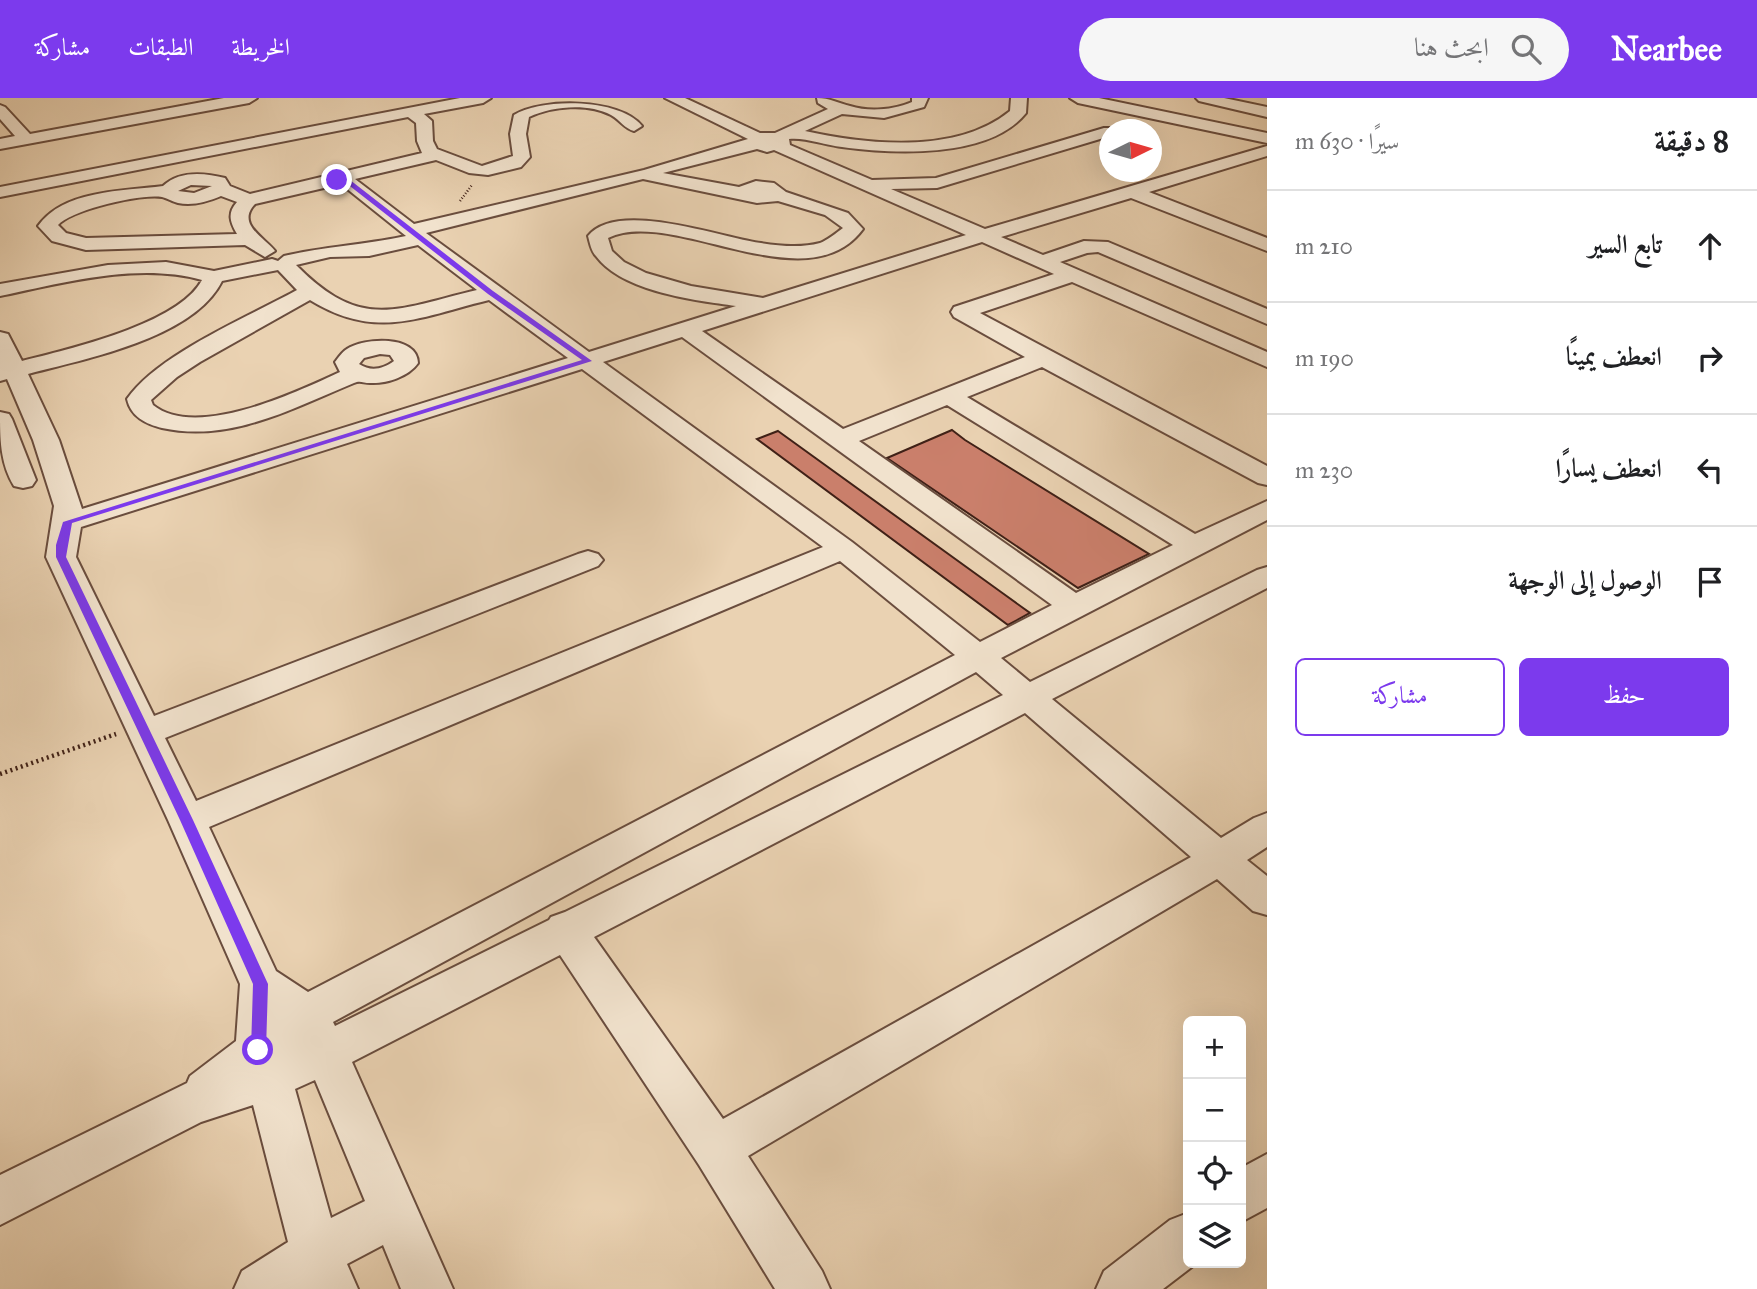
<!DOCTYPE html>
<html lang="ar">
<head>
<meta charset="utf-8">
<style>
	:root { --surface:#fff; --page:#f6f6f6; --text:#202124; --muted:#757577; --line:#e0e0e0; --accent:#7c3aed }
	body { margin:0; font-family:"IM FELL Great Primer",Amiri,serif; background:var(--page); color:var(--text); direction:rtl }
	.controls { position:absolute; right:21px; bottom:21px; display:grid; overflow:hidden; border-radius:10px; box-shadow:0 7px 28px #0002 }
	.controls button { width:63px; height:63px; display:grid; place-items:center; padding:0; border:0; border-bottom:2px solid var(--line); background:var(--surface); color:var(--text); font:35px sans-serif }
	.compass { position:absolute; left:1099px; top:21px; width:63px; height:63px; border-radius:50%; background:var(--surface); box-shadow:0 7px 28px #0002; rotate:85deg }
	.stop { position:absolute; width:21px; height:21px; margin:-16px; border:5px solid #7c3aed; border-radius:50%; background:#fff }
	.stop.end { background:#7c3aed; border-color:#fff; box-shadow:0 2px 7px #0008 }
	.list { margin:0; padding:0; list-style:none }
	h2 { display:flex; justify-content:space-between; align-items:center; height:91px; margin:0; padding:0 28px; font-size:30px }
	h2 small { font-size:23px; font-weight:400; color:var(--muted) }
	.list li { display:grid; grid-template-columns:46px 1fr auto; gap:21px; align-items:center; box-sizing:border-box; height:112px; padding:0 28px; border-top:2px solid var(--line) }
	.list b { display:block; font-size:26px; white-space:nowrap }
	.list em { font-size:23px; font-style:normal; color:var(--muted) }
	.actions { display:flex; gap:14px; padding:21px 28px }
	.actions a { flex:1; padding:16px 0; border:2px solid var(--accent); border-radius:10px; text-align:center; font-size:24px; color:var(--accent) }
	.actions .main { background:var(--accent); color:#fff }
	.icon { flex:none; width:38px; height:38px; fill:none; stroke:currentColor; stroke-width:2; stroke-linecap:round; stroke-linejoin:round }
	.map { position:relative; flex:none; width:1267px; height:1191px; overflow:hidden; direction:ltr }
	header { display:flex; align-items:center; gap:42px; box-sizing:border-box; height:98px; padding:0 35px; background:var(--accent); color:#fff }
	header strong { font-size:33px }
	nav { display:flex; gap:38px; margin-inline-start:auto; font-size:24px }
	.search { width:490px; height:63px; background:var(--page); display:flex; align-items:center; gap:18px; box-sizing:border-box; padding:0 24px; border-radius:38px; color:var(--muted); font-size:26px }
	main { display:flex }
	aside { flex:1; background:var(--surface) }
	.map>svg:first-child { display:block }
	.building { fill:#ca7f6b; stroke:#402117; stroke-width:2 }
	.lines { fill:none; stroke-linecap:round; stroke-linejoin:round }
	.minor-casing { stroke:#6a4d3e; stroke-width:4 }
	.path-far1 { stroke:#402117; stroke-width:2.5; stroke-dasharray:1 2; stroke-linecap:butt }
	.path { stroke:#402117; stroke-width:4.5; stroke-dasharray:2 3.5; stroke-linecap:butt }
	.minor { fill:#f1e2cd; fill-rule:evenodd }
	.route { fill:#7c3aed }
</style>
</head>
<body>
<header>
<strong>Nearbee</strong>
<div class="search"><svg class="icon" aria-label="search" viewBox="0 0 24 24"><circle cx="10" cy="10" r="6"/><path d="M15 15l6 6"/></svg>ابحث هنا</div>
<nav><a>الخريطة</a><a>الطبقات</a><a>مشاركة</a></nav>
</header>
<main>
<aside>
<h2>8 دقيقة<small>سيرًا · 630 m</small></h2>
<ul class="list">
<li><svg class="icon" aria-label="ahead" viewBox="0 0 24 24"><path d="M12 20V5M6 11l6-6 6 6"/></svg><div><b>تابع السير</b></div><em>210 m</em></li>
<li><svg class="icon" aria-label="right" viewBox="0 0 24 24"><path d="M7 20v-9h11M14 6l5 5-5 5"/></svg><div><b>انعطف يمينًا</b></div><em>190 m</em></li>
<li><svg class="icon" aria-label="left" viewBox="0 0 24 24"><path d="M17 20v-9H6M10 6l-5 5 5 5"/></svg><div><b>انعطف يسارًا</b></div><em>230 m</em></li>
<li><svg class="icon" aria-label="arrive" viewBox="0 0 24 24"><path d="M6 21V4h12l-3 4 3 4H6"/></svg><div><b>الوصول إلى الوجهة</b></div></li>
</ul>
<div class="actions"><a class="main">حفظ</a><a>مشاركة</a></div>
</aside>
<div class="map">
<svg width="1267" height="1191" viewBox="0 0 1267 1191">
	<rect width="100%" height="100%" fill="#ead2b2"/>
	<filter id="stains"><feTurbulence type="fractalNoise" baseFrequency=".00286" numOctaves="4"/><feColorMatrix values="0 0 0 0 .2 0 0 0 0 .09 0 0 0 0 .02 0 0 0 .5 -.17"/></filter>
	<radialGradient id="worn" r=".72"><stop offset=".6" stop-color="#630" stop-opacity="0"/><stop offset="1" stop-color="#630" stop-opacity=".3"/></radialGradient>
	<path class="building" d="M952,332L965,342L1149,456L1078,490L887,360Z
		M778,333L1001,494L1030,515L1008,527L757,341Z"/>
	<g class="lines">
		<g class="minor-casing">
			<path id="minor" d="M224,0H257L249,5L0,51V41L15,38L0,21V7L5,9L30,36Z
				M460,0H491L483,5L424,16L432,23L433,43L437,51L482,68L513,58L510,36L514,17C541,0 620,0 642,28L634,33C625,31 620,22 611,17C588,5 553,8 529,19L526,36L530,59L521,69L488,77L469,75L436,62L355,81L414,126L644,72L748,41L665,0H685L760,35H775L828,11L818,5L817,0C830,0 838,5 850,8C869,14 893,12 912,4V0H928L924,9L884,20L842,16L805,33C869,47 957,56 1010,13L1011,0H1027L1026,15C989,61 894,56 842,49C825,47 804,39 789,41L790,47L872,82L936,80L1104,30H1116L1117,32H1110V38L937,90L891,91L985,131L1267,48V58L1149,94L1267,140V153L1131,100L1001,139L1043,157L1084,143L1108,144L1267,211V226L1098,154L1087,155L1060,164L1267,254V269L1072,184L980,215L1267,368V387L1258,385L1042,269L967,299L1195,436L1267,403V422L1001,560L1030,584L1257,472L1267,469V490L1052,601L1221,740L1254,720L1267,715V749L1247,762L1267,778V817L1253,813L1217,781L748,1058L822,1173L830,1191H775L699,1067L560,857L352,964L453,1191H401L383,1147L347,1166L358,1191H234L242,1173L288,1144L253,1007L201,1024L0,1127V1077L187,985L190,978L236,943L240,886L168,722L46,459L54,408L33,342L7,281L0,283V234L8,236L22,263C69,251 179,226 202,182C138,164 63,185 0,198V186L108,167L166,164L214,173L272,161L278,163L284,158C325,148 365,147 406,138L341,86L255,106C236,126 264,139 275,153L265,159L245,147L86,152L52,143L38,128C63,92 123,93 163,88C180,72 205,75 225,80L230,88L250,96L422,55L417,43L416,25L408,19L0,99V89ZM757,51L767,54L774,52L966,137L763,200L691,188L646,175L624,164L612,153L608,140C672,108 807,207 863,131L848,115L786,94L774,85L756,83L739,89L663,75ZM643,81L757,105L778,103L825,117L843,130C836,135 828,142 820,145C801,150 781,148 761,145C722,140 617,101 588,138C590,145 591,153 596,158C623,194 694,202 736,208L589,254L426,135ZM191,87L212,88L194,95L178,93ZM221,98L237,104C227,115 230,124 237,136L86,140L66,135L58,127C71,112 142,95 162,99C167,100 173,104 178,105C192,108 207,104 221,98ZM982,144L1054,176L954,209L951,214L954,219L1025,259L843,331L702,233ZM418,147L477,192C396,211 362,234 296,167L330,159L369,158ZM278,172L297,192C248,219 158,256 127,301C131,319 146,326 162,330C231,345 293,310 354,285C360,282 363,285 370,285C386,286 408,279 418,265C417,236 363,240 347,251C342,254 338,260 335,264L340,274C297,294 196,342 153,307L151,302L177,279L200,264L310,202C377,243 419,219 489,202L568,260L82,411L59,342L28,276C85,261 194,240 222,183ZM682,239L1052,507L980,544L852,444L603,264ZM380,256L390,257L394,263C383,271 371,274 359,266L364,260ZM582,271L823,449L196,703L165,640L598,468L603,462L598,456L588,453L578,456L154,618L76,459L81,429ZM947,307L1173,447L1076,495L859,343ZM840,463L955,557L308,894L276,873L209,729ZM976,574L1003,597L565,814L551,819L549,822L335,928L333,924ZM1025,615L1191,759L723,1021L594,839ZM315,982L365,1103L331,1120L295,991Z
				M1070,0H1099L1267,35V45L1078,5Z
				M1196,0H1224L1267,9V19L1199,3Z
				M0,314L9,316L12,321L36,382L32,388L23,390L14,388C0,365 0,340 0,314Z
				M1267,1056V1110L1241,1124V1070Z
				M1188,1115V1165H1197L1163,1191H1096L1104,1173L1170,1122Z"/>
		</g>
		<path class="path-far1" d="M460,103L472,87"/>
		<path class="path" d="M0,676L116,636"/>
		<use href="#minor" class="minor"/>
	</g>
	<path class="route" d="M337,80L350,82L493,193L592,263L72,425L66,459L193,722L268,886L266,952L264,957L258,959L253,957L251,952L253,886L180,722L56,459V447L63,424L582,262L488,196L346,85L335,83Z"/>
	<rect width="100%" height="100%" filter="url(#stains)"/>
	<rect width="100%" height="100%" fill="url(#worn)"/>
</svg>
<div class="controls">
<button>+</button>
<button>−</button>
<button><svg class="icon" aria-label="locate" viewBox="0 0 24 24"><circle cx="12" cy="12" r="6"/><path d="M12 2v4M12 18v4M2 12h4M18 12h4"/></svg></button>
<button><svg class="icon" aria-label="layers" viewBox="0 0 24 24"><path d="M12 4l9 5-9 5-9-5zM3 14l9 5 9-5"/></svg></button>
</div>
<svg class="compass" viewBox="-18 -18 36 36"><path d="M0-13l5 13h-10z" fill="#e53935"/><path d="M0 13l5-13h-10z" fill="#757577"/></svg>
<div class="stop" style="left:258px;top:952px"></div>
<div class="stop end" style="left:337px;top:82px"></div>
</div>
</main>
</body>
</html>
